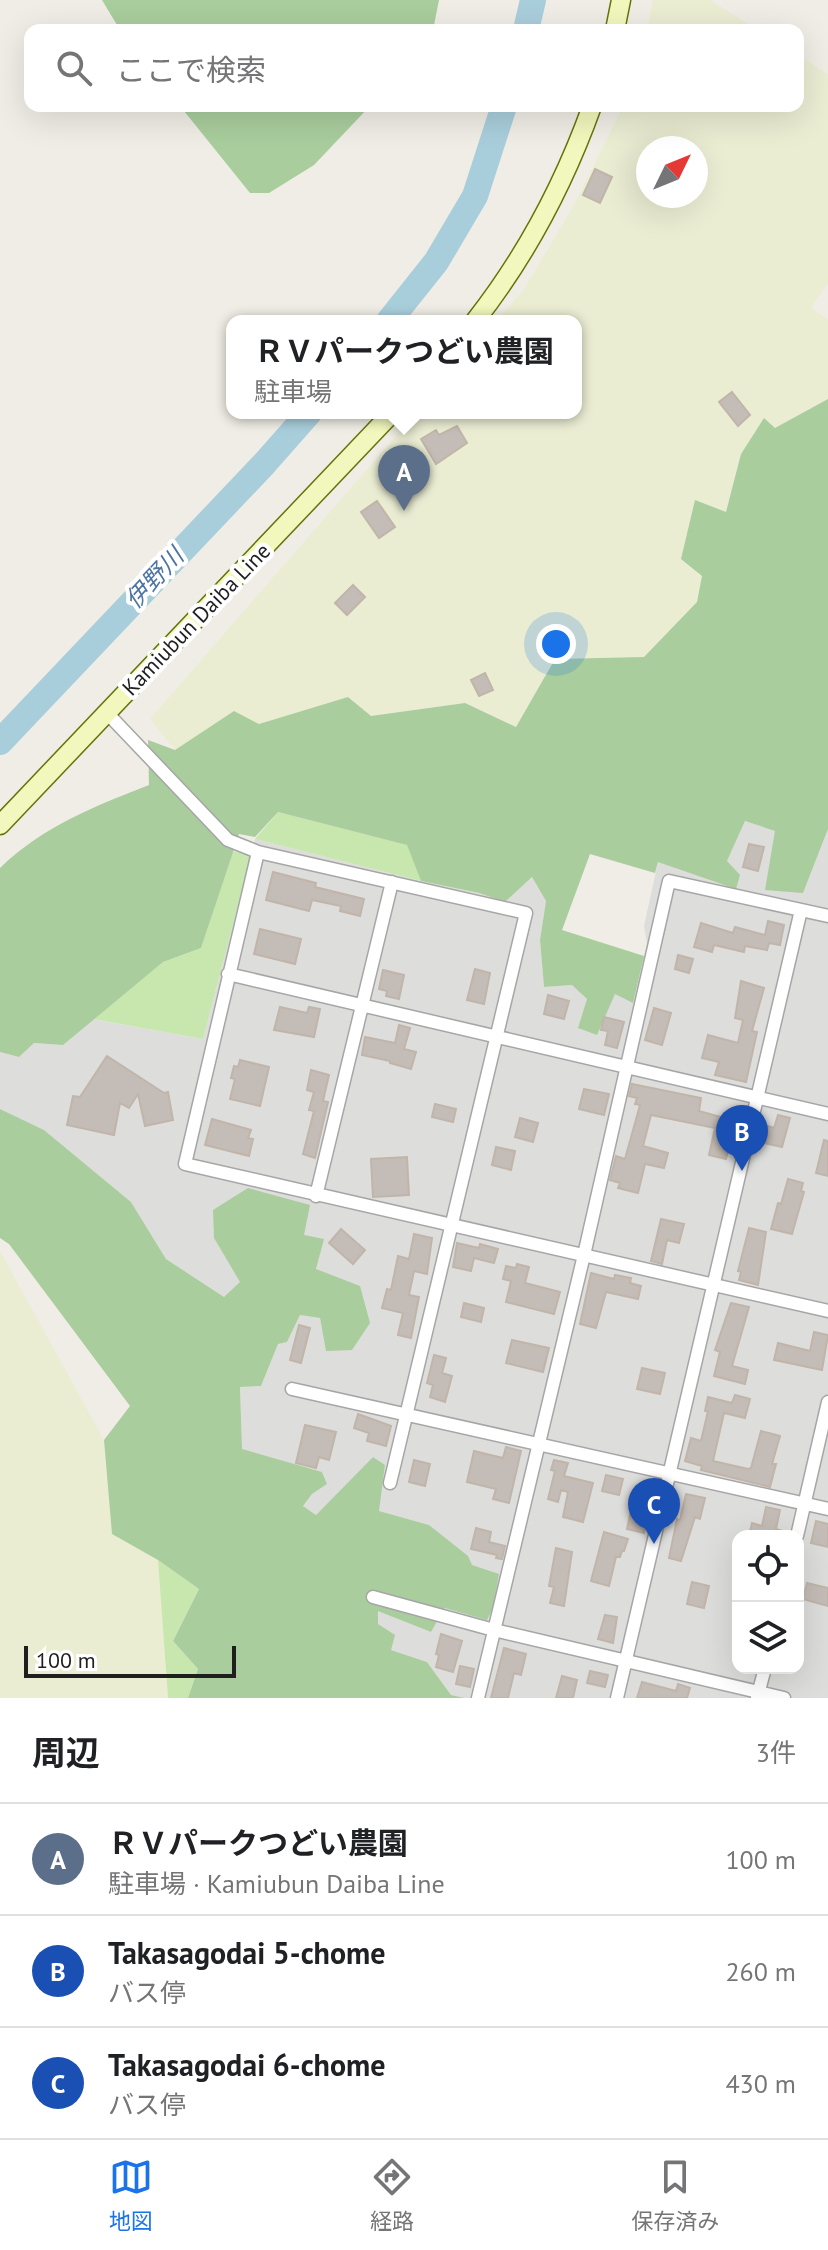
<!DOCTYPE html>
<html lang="ja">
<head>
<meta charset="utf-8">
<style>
	:root { --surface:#fff; --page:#f6f6f6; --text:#202124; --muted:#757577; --line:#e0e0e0; --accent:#1a73e8 }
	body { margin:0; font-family:"PT Sans","Noto Sans JP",sans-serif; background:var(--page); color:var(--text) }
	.controls { position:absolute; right:24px; bottom:24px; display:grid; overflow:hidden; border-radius:16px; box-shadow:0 8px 32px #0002 }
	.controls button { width:72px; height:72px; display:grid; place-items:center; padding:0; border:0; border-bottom:2px solid var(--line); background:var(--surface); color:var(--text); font:40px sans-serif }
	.compass { position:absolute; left:636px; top:136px; width:72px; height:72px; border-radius:50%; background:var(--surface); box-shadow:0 8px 32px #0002; rotate:47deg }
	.scale { position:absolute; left:24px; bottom:20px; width:212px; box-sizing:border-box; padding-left:8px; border:4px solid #1f1f1f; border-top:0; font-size:22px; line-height:28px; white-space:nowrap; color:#1f1f1f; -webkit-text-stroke:6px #fff; paint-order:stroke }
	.you { position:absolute; left:556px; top:644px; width:28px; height:28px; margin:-20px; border:6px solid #fff; border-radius:50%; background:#1a73e8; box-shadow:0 0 0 12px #1a73e833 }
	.badge { display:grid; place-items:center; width:52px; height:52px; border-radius:50%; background:var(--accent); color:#fff; font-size:26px; font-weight:700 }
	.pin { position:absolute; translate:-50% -66px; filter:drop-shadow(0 2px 4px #0008) }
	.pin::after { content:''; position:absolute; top:42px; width:28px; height:24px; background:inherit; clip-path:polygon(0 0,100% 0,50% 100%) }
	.popup { position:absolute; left:226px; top:315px; width:356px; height:104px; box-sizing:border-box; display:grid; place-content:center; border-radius:16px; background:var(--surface); filter:drop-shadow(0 2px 6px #0005); font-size:26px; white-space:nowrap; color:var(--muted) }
	.popup b { font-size:30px; color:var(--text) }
	.popup::after { content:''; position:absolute; left:50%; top:100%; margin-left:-16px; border:16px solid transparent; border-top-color:var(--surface) }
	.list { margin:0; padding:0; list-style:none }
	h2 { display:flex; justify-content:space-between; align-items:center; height:104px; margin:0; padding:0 32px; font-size:34px }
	h2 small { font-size:26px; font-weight:400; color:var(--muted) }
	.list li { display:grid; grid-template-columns:52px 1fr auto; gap:24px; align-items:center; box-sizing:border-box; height:112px; padding:0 32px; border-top:2px solid var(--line) }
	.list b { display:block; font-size:30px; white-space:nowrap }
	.list p { margin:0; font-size:26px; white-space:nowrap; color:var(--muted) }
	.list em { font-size:26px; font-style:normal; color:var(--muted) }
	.icon { flex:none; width:44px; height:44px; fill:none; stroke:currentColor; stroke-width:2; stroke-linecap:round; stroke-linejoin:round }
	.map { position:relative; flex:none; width:828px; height:1698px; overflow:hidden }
	.search { position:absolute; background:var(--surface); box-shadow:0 8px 32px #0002; left:24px; right:24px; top:24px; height:88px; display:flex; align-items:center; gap:20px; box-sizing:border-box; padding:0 28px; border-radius:16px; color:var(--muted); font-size:30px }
	.sheet { height:440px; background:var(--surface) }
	nav { display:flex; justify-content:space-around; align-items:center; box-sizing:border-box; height:112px; border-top:2px solid var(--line); background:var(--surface); font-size:22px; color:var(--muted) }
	nav a { display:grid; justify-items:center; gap:4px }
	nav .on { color:var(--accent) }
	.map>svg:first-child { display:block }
	.residential { fill:#dddddc; fill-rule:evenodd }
	.farmland { fill:#eaedd2; fill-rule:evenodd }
	.grass { fill:#c8e7ae }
	.forest { fill:#a9cd9d }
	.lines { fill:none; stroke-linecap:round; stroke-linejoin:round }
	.river { stroke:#a9cedb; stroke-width:26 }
	.building { fill:#c4bcb6; stroke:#c1b5a9; stroke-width:2 }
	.minor-casing { stroke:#a6a6a6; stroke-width:15 }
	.secondary-casing { stroke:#647409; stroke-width:21 }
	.minor { stroke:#fff; stroke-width:12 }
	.secondary { stroke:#f2f7bd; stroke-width:18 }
	.labels { text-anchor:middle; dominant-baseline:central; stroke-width:8; stroke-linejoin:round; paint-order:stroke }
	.street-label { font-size:22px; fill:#1f1f1f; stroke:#fff }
	.water-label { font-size:24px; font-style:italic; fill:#4c75a4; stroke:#fff }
</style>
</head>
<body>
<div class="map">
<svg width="828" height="1698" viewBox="0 0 828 1698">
	<rect width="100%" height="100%" fill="#f0ede6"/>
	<path class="residential" d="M745,821L775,831L803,893L828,829V1698H465L451,1695L427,1662L391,1650L378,1624V1610L431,1632L472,1565L429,1525L378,1511L385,1465L373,1457L316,1515L303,1506L312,1494L327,1484L322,1472L242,1450L240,1387L261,1386L278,1344L287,1342L300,1315L320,1318L326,1350L316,1269L323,1239L304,1236L214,1238L241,1283L224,1297L166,1259L131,1202L44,1130L0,1109V1052L19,1057L34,1043L63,1045L92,1019L203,1039L255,839L421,881L479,893L505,902L532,877L546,901L540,940L544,987L572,985L587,999L579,1028L615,993L633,1002L647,944L644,926L658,862L727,861ZM738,1536H798V1668H738Z"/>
	<path class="farmland" d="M653,0H710L758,30H647Z
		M798,55L828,74V284L811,307L828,320V399L775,428L764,418L741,454L726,512L695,500L702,576L697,602L644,657L555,659L516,727L465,703L371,716L348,697L259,724L234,711L175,750L150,719L416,413H576V321H496L524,289L573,207L623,106H798ZM648,148H696V196H648Z
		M0,1251L104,1440L112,1534L158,1560L168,1698H0Z"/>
	<path class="grass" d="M278,812L408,845L421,881L255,839Z
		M232,851L251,855L203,1039L93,1019L163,962L201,948Z
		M158,1560L199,1589L173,1641L198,1669L188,1698H168Z"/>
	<path class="forest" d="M102,0H439L433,30H120Z
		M180,106H370L314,165L269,193H250Z
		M828,399V829L803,893L765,890L775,831L745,821L727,861L740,875L736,889L658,862L655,873L590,854L562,930L644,956L633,1003L615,994L597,1035L578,1028L587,999L572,985L544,987L540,940L546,901L532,877L505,902L479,893L421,881L407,845L278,812L255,837L239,834L201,948L163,962L63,1045L34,1043L19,1057L0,1052V868C42,827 95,806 149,785L148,740L175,750L234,711L259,724L348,697L371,716L465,703L516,727L555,659L644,657L697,602L702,576L681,559L695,500L726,512L741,454L764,418L775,428Z
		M0,1109L44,1130L131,1202L166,1259L224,1297L240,1282L214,1238L213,1210L248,1188L310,1205L304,1235L324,1239L316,1269L360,1286L370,1323L352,1350L326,1351L320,1318L300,1315L287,1342L278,1344L261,1386L240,1387L242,1449L322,1472L327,1484L312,1494L303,1506L316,1515L373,1457L385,1465L379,1511L429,1525L468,1556L472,1565L499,1574L493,1608L487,1620L445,1608L431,1632L378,1611V1624L395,1635L391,1650L427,1662L451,1695L465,1698H188L198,1669L173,1641L199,1589L158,1560L112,1534L104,1440L130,1406L9,1244L0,1238Z"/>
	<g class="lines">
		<path class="river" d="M526,30L533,0
			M389,321L436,262L475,196L504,106
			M0,742L264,464L309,413"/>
	</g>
	<path class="building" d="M595,169L612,177L600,203L583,195Z
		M732,392L750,415L738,426L719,402Z
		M457,426L467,443L436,464L421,439L436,430L439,435Z
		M377,501L395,527L379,538L361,512Z
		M353,585L365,597L347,615L335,603Z
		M485,673L493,690L479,696L471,680Z
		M749,844L764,847L758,871L743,867Z
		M273,872L316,883L315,887L364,899L360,916L340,911L341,906L312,900L309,911L266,900Z
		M768,921L784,925L780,945L769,943L767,950L745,946L744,952L714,945L712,952L694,947L701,923L733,933L735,927L765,935Z
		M260,929L301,939L295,964L254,954Z
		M678,955L693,959L689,973L675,969Z
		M475,969L490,973L484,1004L467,1000Z
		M383,970L404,975L399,999L386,996L387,991L379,989Z
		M741,981L764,988L752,1031L757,1032L746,1082L715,1075L719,1062L702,1058L708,1035L738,1043L743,1020L735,1018Z
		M548,995L569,1001L564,1019L544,1014Z
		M280,1007L307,1013L309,1007L320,1009L314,1037L274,1030Z
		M654,1008L671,1013L662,1045L645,1040Z
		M604,1017L624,1022L617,1048L605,1045L608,1031L601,1030Z
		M399,1025L410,1028L404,1049L416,1052L411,1069L390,1063V1061L362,1055L365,1037L395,1043Z
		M107,1056L164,1093L168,1092L173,1120L145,1126L138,1094L129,1108L120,1103L114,1135L67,1125L73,1096L80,1097Z
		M240,1060L269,1067L260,1106L230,1099L235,1079L231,1078L234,1066L238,1067Z
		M311,1070L329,1075L323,1101L328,1102L315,1158L303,1154L314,1111L309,1110L314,1092L307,1090Z
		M632,1084L701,1098L699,1111L735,1121L726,1159L709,1155L715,1128L651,1115L643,1146L668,1153L664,1168L645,1164L638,1193L618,1188L620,1183L610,1180L616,1156L625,1159L640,1105L635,1104L637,1098L629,1096Z
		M584,1089L609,1094L604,1115L579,1109Z
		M435,1104L456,1109L453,1122L432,1117Z
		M778,1115L790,1118L782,1147L764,1143L768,1126L774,1128Z
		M520,1118L538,1123L533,1142L515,1137Z
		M212,1119L251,1130L248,1138L253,1139L249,1156L205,1145Z
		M824,1140L828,1141V1176L816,1173Z
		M496,1147L515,1151L511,1170L492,1165Z
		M407,1157L409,1195L373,1197L371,1159Z
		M788,1179L803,1183L801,1191L804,1192L792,1234L771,1229L778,1203L781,1204Z
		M661,1219L684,1224L679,1243L667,1240L662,1264L651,1261Z
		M749,1228L766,1232L758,1285L739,1280L741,1272L738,1271Z
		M341,1229L365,1250L353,1264L329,1243Z
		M414,1234L432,1238L427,1274L414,1271L409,1295L419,1297L411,1338L398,1335L403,1313L382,1308L387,1289L391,1290L398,1256L409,1259Z
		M457,1243L479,1248L480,1244L498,1249L494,1263L474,1258L471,1271L453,1267Z
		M517,1264L529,1267L525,1283L560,1292L554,1314L506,1302L511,1281L503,1279L506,1266L516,1268Z
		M591,1273L614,1279L615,1275L631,1278L630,1283L641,1286L638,1299L606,1292L596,1328L580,1324Z
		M464,1303L484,1308L481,1322L461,1317Z
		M731,1303L749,1307L732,1366L748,1370L745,1384L714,1376L720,1352L715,1350Z
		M299,1325L310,1328L301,1363L290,1360Z
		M814,1332L828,1335L822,1370L774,1360L778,1343L810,1351Z
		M512,1340L549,1348L543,1372L506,1363Z
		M434,1355L446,1358L442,1373L452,1376L445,1402L430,1397L433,1385L427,1383Z
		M642,1368L665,1373L660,1394L637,1389Z
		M735,1395L750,1399L745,1418L724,1413L713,1461L748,1469L751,1468L761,1431L780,1436L772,1464H776L770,1487L701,1470L702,1466L685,1461L691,1438L701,1441L708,1411H705L708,1397L732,1403Z
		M358,1414L391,1426L386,1446L367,1441L369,1433L354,1428Z
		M305,1425L336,1432L329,1460L319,1457L316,1468L296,1463Z
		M506,1447L521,1451L509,1503L493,1499L496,1489L467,1482L474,1451L503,1458Z
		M414,1460L430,1464L425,1486L409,1482Z
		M554,1460L568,1463L564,1476L593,1483L583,1522L563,1517L568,1492L561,1490L558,1502L548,1499L555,1471L551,1470Z
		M606,1475L623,1479L619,1495L602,1491Z
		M686,1494L705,1498L700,1519L695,1517L681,1561L669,1558L677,1519L680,1520Z
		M634,1497L650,1502L644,1533L627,1529Z
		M766,1507L780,1510L776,1529L786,1532V1536H749L752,1523L762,1526Z
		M816,1521L828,1524V1547L811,1543Z
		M476,1528L491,1532L489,1542L505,1546L502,1559L496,1558L497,1555L471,1549Z
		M604,1532L628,1539L624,1551H622L620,1557H616L609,1586L591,1581Z
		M556,1548L572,1552L564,1606L550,1603L554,1587L549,1586Z
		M692,1582L709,1586L704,1608L687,1604Z
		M807,1583L828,1588V1606L803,1599Z
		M605,1615L617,1617L613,1643L598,1639Z
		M441,1634L462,1641L453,1672L436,1667L439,1655L436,1654Z
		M504,1648L526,1654L521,1675L514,1673L508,1698H491Z
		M460,1666L474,1669L470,1687L456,1684Z
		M590,1671L608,1675L605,1687L587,1683Z
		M562,1676L577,1680L573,1698H556Z
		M642,1682L676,1691L678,1684L690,1688L687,1698H637Z"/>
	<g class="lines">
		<g class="minor-casing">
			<path id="minor" d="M107,713L228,840L258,852L526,913L390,1483
				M258,852L185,1164L828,1311
				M228,974L828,1114
				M316,1196L392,882
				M292,1389L828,1509
				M797,1536L828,1402
				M373,1597L494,1630L784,1698
				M478,1698L584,1255L669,881L828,916
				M617,1698L801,910
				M757,1698L765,1668"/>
		</g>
		<g class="secondary-casing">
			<path id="secondary" d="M615,30L621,0
				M475,321C526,256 564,184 592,106
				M0,825L392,413"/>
		</g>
		<use href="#minor" class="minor"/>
		<use href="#secondary" class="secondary"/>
	</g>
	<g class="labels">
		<g class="street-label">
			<text transform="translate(196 619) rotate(-46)">Kamiubun Daiba Line</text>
		</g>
		<g class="water-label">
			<text transform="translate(154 578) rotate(-47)">伊野川</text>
		</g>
	</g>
</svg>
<div class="controls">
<button><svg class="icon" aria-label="locate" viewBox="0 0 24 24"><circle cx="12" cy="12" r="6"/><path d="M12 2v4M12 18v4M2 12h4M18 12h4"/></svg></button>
<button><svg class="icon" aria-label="layers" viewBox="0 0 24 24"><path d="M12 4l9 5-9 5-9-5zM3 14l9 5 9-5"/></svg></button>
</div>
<svg class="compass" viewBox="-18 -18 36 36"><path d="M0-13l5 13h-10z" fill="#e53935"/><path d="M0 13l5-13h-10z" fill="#757577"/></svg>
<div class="scale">100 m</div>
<div class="you"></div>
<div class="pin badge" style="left:404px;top:511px;background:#5c6f8a">A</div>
<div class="popup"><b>ＲＶパークつどい農園</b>駐車場</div>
<div class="pin badge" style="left:742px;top:1171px;background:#1a4fb4">B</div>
<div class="pin badge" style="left:654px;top:1544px;background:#1a4fb4">C</div>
<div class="search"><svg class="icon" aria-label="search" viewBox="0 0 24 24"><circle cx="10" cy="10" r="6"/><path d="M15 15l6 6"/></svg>ここで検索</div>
</div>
<section class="sheet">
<h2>周辺<small>3件</small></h2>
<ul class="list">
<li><span class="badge" style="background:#5c6f8a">A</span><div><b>ＲＶパークつどい農園</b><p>駐車場 · Kamiubun Daiba Line</p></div><em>100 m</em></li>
<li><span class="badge" style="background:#1a4fb4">B</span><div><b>Takasagodai 5-chome</b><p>バス停</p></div><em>260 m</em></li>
<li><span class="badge" style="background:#1a4fb4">C</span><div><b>Takasagodai 6-chome</b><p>バス停</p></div><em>430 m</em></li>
</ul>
</section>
<nav>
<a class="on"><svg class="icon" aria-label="map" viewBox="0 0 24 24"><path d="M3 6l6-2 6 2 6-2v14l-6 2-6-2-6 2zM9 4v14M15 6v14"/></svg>地図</a>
<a><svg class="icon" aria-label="directions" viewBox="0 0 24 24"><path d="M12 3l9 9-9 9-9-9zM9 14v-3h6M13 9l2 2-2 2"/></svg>経路</a>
<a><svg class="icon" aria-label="saved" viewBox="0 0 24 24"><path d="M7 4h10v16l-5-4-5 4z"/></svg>保存済み</a>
</nav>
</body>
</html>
